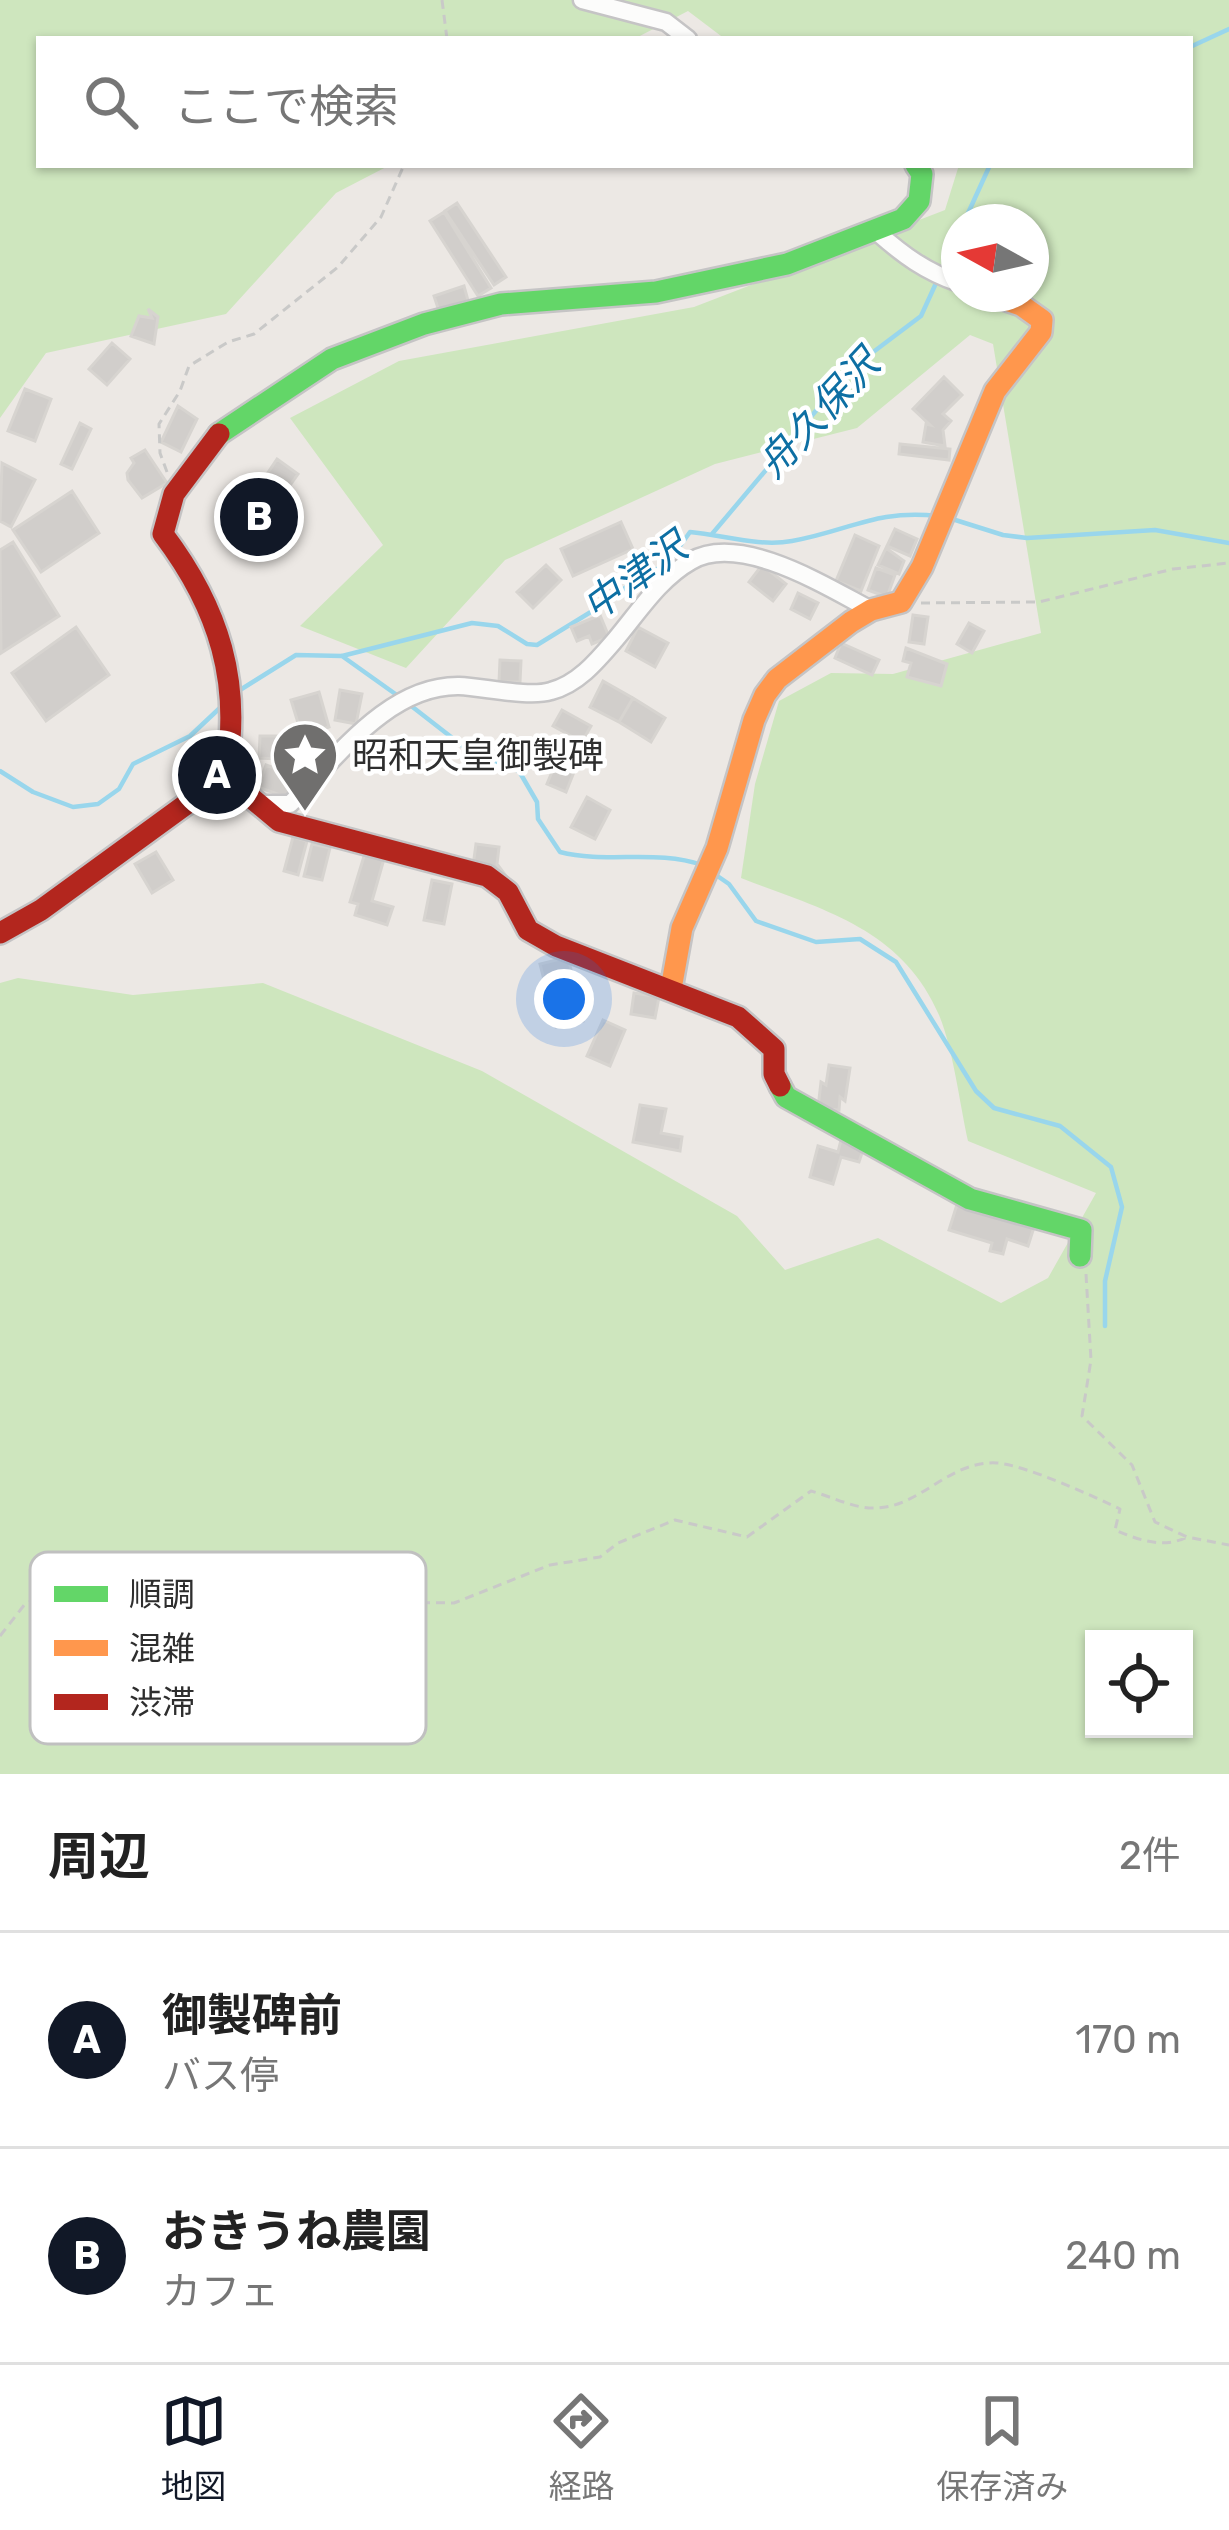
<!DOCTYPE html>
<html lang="ja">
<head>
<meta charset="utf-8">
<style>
	:root { --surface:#fff; --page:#f2f2f2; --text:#222; --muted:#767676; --line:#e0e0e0; --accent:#111827 }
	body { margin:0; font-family:Rubik,"Noto Sans JP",sans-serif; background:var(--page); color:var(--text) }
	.controls { position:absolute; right:36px; bottom:36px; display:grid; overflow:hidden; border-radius:0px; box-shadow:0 3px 9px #0004 }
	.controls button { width:108px; height:108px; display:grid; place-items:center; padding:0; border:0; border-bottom:3px solid var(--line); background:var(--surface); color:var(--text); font:60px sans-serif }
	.compass { position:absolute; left:941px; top:204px; width:108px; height:108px; border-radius:50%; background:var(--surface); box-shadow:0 3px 9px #0004; rotate:278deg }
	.you { position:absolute; left:564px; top:999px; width:42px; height:42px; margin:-30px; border:9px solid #fff; border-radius:50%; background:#1a73e8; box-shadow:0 0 0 18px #1a73e833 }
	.badge { display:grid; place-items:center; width:78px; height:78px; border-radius:50%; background:var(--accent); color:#fff; font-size:39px; font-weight:700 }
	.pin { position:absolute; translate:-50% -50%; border:6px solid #fff; box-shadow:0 3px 12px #0006 }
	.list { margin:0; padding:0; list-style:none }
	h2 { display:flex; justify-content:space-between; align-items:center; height:156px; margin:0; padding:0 48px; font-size:51px }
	h2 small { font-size:39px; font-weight:400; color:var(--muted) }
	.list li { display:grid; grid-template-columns:78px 1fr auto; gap:36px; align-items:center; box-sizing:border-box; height:216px; padding:0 48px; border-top:3px solid var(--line) }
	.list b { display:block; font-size:45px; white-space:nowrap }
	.list p { margin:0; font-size:39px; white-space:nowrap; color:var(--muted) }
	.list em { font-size:39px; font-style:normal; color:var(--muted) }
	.icon { flex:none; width:66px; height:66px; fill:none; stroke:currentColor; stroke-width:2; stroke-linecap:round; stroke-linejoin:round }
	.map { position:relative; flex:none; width:1229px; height:1774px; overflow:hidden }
	.search { position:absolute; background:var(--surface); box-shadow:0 3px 9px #0004; left:36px; right:36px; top:36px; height:132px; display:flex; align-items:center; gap:30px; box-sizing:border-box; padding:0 42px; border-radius:0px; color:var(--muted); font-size:45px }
	.sheet { height:588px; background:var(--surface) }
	nav { display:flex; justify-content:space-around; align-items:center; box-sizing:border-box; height:168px; border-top:3px solid var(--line); background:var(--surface); font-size:33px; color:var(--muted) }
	nav a { display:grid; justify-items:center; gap:6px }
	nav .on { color:var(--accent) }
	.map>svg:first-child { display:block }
	.green { fill:#cee6be; fill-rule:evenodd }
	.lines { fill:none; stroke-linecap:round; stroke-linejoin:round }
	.stream { stroke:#99d6ec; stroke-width:4.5 }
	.building { fill:#d1cecb; stroke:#d7d4d0; stroke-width:3 }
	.street-casing { stroke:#c5c4c5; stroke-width:21 }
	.fast-casing { stroke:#c5c4c5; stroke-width:26 }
	.slow-casing { stroke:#c5c4c5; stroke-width:26 }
	.jam-casing { stroke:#c5c4c5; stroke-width:26 }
	.path { stroke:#c9c9c8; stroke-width:3; stroke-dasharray:9 6; stroke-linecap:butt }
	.street { stroke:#fcfcfb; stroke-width:16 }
	.fast { stroke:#63d668; stroke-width:21 }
	.slow { stroke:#ff974d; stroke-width:21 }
	.jam { stroke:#b3261e; stroke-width:21 }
	.labels { text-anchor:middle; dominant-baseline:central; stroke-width:9; stroke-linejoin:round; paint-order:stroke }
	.poi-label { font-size:36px; fill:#2e2e2e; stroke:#fff; text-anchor:start }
	.water-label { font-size:39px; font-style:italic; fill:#0d6fa3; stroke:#fff }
	.key { fill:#fff; stroke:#c0c0c0; stroke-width:3 }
	.key-label { font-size:33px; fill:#2e2e2e }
</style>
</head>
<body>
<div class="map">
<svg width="1229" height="1774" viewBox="0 0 1229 1774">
	<rect width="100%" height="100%" fill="#ece8e4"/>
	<path class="green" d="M0,0H1229V1774H0V983L18,978L133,995L263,983L482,1071L737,1216L785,1270L878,1238L1001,1303L1048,1278L1096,1193L968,1141C960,1105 953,1048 939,1015C902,928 821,909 741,878L755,784L779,701L831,673L893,674L1041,633L993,344L970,335L857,428L715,464L505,560L406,668L300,626L383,545L290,418L399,361L694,307L945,210L959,165H1190V39H725L688,11L634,39H39V165H390L336,193L226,314L46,353L0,418ZM959,222H1031V294H959ZM1094,1639H1184V1729H1094Z"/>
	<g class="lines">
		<path class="stream" d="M1190,47L1229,29
			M964,222L990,165
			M942,271L959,234
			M949,518L1003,535L1027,538L1155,530L1229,543
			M712,534L852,368L921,316L937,281
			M342,656L401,698
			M240,690L296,655L342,656L472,623L498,626L527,644L537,645L607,602L635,580L667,564L690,532C724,535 758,547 792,541C849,531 876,509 938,516
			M410,705L473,754L519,771L537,802L538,819L560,852C606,864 657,849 702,865
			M0,771L33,792L73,807L98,804L119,789L133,764L190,736L223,705
			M716,875L729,884L756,921L816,942L860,939L896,962L976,1091L994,1108L1060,1126L1111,1167L1122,1207L1105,1281V1326"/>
	</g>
	<path class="building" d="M457,203L506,277L494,285L445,211Z
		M444,212L491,288L478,296L430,221Z
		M464,286L469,304L440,314L434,296Z
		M148,309L158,317L154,344L131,336L139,316L152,318Z
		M112,343L130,359L107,385L89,369Z
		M944,377L962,395L943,414L951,421L943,430L945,446L923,442L926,424L930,425L913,409Z
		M25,389L51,399L35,441L8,431Z
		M178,406L197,419L181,452L161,442Z
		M80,423L91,429L72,469L61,464Z
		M900,444L950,449L949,460L899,454Z
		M145,450L167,483L142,498L128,480L127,473L134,463L131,458Z
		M277,459L298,474L281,498L261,483Z
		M2,463L35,480L11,527L0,521Z
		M72,491L99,533L41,572L13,530Z
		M260,496L277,508L260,532L243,519Z
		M621,522L633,549L573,576L561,549Z
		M895,529L917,539L910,556L887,546Z
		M855,535L879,546L861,591L836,581Z
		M13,542L59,616L1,653L0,550Z
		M886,548L904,561L899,574L878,565Z
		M546,565L561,580L533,608L517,592Z
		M762,565L786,584L773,601L749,582Z
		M876,568L895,575L887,597L868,590Z
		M798,593L818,603L810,619L791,609Z
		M600,615L609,637L592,644L589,636L577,641L571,627Z
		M913,615L928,617L924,644L909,642Z
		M969,623L984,631L972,653L957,644Z
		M76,627L109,675L46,721L12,673Z
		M638,627L668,643L655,667L626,651Z
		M841,643L879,660L872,675L835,658Z
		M906,648L947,664L941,686L907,677L911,663L903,661Z
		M500,660L521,661L520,682H499Z
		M603,681L633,698L619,722L590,707Z
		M340,690L362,694L356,724L335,720Z
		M319,692L329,727L302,736L291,700Z
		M633,698L665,718L651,742L619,722Z
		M562,710L591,726L582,742L553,726Z
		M260,736H278V759L259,758Z
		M561,750L580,757L566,792L547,784Z
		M266,765L299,777L291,799L258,787Z
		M587,797L610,810L595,839L571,827Z
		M293,837L307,841L298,875L284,871Z
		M312,844L330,848L322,880L304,876Z
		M476,844L499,847L497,864L506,876L497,883L473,866Z
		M156,852L173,880L152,893L135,864Z
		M365,853L384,859L372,901L393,907L387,925L355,915L358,904L350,902Z
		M432,880L452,884L444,924L424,920Z
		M568,957L583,1021L556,1027L540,964Z
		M634,993L659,997L655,1018L631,1014Z
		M603,1020L625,1030L610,1066L587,1056Z
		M829,1065L850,1068L845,1101L840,1097L839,1110L818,1108L821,1082L826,1085Z
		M640,1105L666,1109L661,1133L682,1137L680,1151L633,1142Z
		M841,1140L864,1147L859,1162L841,1157L833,1184L810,1177L818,1146L838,1152Z
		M959,1198L1036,1221L1028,1246L1007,1239L1003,1254L990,1251L992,1243L949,1230Z"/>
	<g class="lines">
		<g class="street-casing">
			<path id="street" d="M582,0L666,22L688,39
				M877,232C903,255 926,272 959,283
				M258,804H290C336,759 388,685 459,686C484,687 529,698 551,691C578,684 597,661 615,640C638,613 659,579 691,561C740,532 827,587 871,610"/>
		</g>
		<g class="fast-casing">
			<path id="fast" d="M219,434L332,359L424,324L501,304L656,292L787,264L903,219L919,201L922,174L916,165
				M780,1086L786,1097L970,1199L1081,1230L1080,1256"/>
		</g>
		<g class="slow-casing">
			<path id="slow" d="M671,989L682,928L717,848L754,720L765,695L777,679L851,622L871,610L901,602L922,567L995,391L1041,332L1042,320L1021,305L989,294"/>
		</g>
		<g class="jam-casing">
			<path id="jam" d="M225,776L279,821L487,876L508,892L528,930L556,946L738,1017L774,1049V1074L780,1086
				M0,933L41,910L225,776C243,684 219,608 163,534L174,494L219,434"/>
		</g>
		<path class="path" d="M442,0L447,39
			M167,472L160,453L159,424L180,391L189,366L228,342L254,334L338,267L381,217L404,165
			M921,603L1039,602L1173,569L1229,563
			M1086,1274L1091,1360L1082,1416L1132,1465L1155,1522L1187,1537L1229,1545
			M0,1636L25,1604L71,1581H114L155,1594L261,1612L305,1593L390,1602L454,1603L550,1565L600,1557L618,1543L675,1520L747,1537L811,1491C830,1496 855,1509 875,1508C920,1508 949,1460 997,1463C1025,1465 1093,1496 1120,1509L1115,1530C1138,1540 1164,1549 1187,1537"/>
		<use href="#street" class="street"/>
		<use href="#fast" class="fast"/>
		<use href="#slow" class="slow"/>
		<use href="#jam" class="jam"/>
	</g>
	<defs>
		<g id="sight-pin" transform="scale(3.45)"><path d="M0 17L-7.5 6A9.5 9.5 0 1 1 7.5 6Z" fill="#706f6e" stroke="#fff"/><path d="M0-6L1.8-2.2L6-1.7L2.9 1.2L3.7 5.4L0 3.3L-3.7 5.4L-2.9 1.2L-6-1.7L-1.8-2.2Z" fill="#fff"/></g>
	</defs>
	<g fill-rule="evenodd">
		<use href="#sight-pin" x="305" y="755"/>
	</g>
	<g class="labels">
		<g class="poi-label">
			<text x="352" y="755">昭和天皇御製碑</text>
		</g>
		<g class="water-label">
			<text transform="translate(819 414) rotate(-47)">舟久保沢</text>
			<text transform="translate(635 577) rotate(-36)">中津沢</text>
		</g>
	</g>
	<rect x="30" y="1552" width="396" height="192" rx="18" class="key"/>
	<rect x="54" y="1586" width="54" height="16" fill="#63d668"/>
	<rect x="54" y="1640" width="54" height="16" fill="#ff974d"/>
	<rect x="54" y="1694" width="54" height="16" fill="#b3261e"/>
	<g class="key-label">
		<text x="129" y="1606">順調</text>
		<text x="129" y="1660">混雑</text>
		<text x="129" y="1714">渋滞</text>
	</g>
</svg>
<div class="controls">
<button><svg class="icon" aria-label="locate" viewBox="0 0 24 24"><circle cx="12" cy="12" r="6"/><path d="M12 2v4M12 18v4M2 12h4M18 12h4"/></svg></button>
</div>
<svg class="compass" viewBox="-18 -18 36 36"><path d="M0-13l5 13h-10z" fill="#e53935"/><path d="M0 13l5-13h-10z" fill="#767676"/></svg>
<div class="you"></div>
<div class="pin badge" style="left:217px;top:775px">A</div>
<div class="pin badge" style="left:259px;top:517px">B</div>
<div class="search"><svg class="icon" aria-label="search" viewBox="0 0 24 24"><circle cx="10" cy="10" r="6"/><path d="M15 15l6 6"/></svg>ここで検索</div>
</div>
<section class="sheet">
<h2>周辺<small>2件</small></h2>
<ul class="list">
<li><span class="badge">A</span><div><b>御製碑前</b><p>バス停</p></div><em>170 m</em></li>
<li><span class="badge">B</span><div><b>おきうね農園</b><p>カフェ</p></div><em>240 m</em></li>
</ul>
</section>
<nav>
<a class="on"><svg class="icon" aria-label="map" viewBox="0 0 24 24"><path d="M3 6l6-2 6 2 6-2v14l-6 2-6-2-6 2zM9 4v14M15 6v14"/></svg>地図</a>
<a><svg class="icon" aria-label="directions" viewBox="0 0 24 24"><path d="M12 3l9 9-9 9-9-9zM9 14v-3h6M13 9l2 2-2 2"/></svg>経路</a>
<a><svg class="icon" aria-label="saved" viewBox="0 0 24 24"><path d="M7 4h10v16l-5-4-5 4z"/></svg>保存済み</a>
</nav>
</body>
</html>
